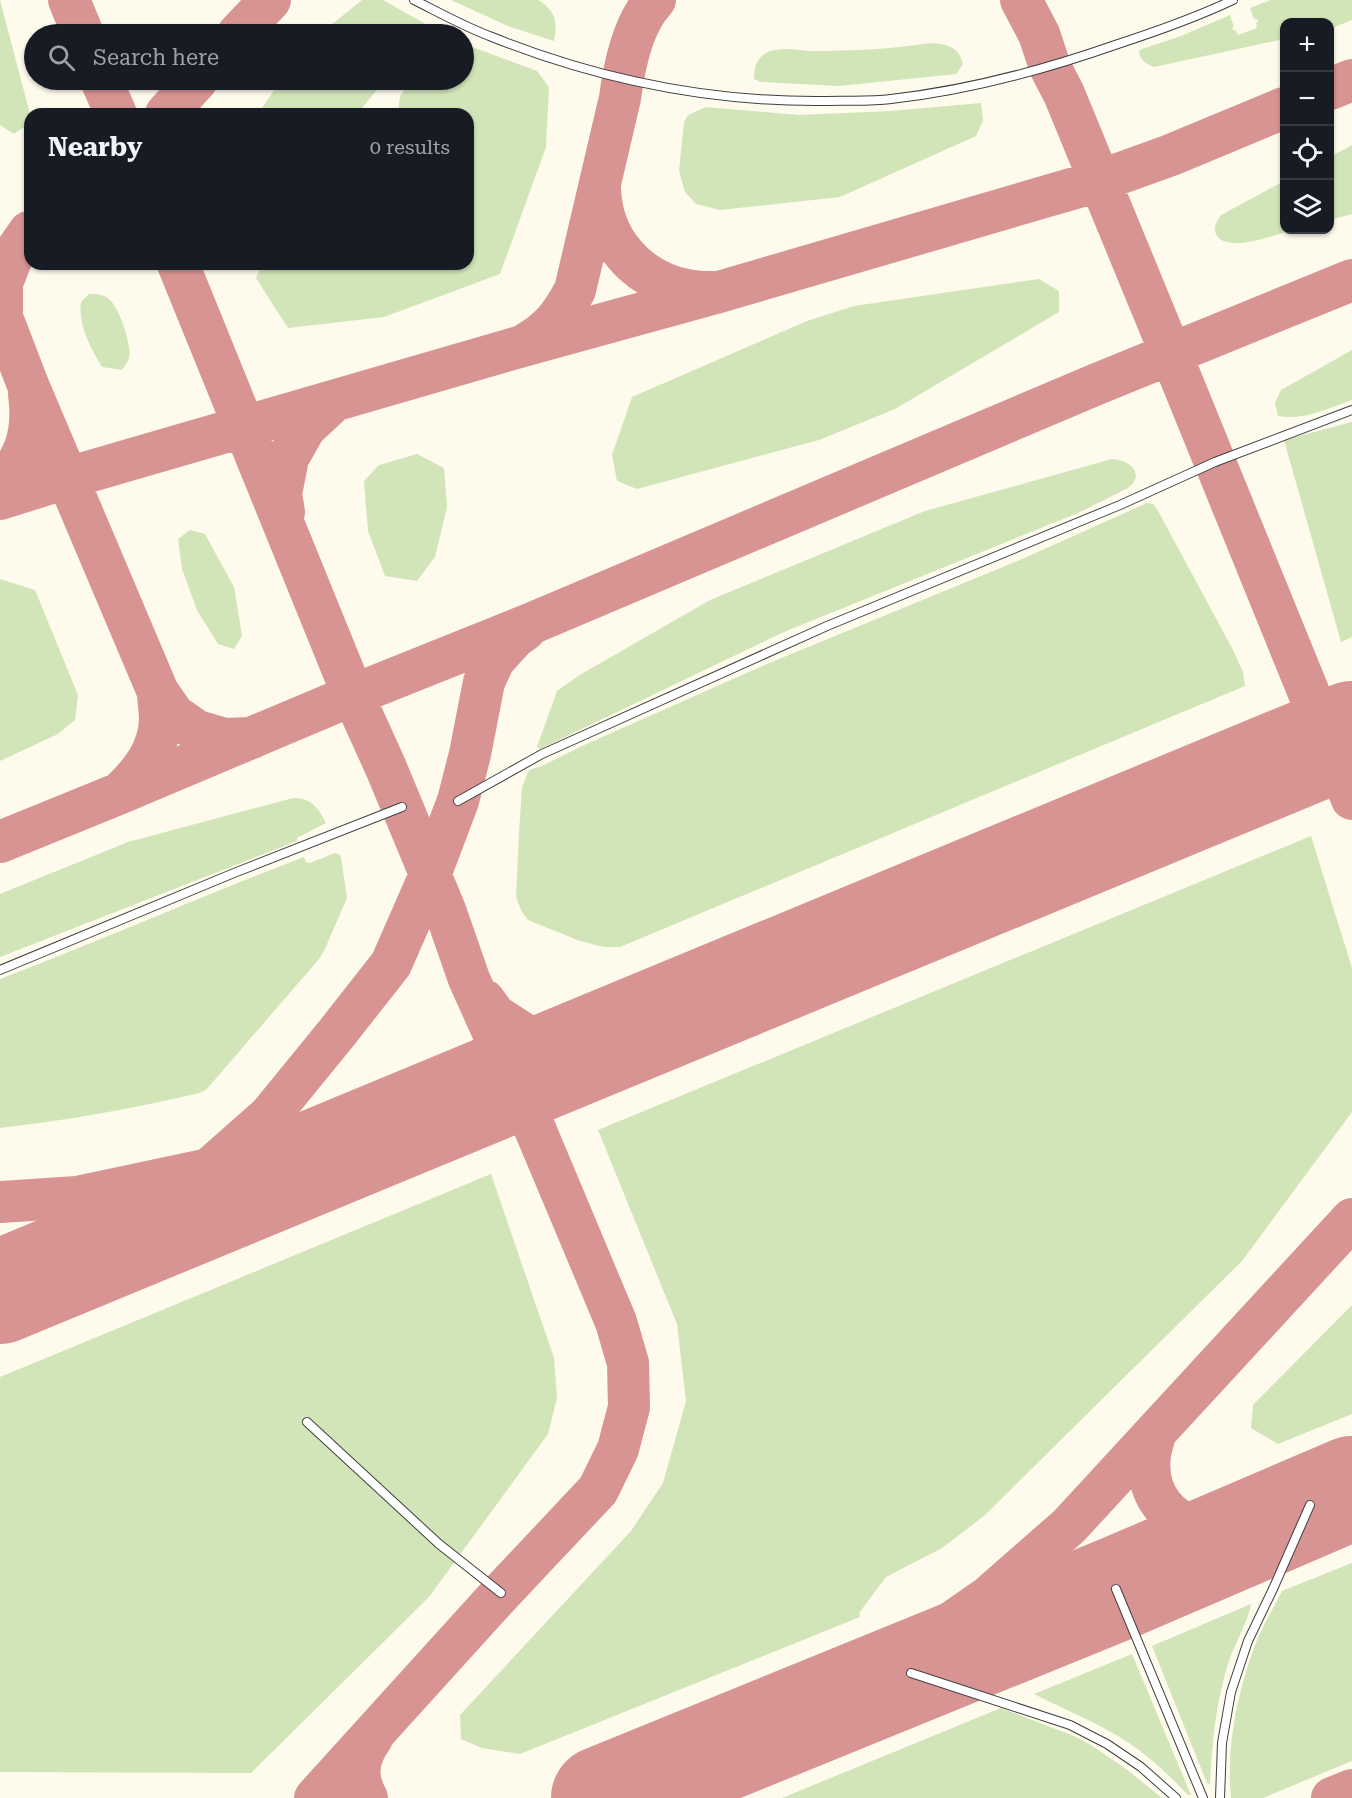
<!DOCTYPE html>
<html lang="en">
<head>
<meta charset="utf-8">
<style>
	:root { --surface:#171b24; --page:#242831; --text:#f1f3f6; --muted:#9ea1a6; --line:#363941 }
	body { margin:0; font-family:"Roboto Serif",serif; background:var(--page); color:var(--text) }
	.controls { position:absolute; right:18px; top:18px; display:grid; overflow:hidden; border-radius:12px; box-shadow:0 2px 4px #0004 }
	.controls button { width:54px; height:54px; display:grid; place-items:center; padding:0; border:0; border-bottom:2px solid var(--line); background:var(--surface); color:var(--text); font:30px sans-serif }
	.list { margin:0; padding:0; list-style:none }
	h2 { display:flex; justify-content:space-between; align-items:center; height:78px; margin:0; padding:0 24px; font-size:26px }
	h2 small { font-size:20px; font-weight:400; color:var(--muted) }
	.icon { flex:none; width:33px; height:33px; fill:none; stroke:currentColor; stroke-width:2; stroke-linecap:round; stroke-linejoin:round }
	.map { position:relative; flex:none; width:1352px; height:1798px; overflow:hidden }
	.search { position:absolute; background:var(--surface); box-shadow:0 2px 4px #0004; left:24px; top:24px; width:450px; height:66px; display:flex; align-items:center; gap:15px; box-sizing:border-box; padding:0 21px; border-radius:33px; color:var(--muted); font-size:22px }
	.panel { position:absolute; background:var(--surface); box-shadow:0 2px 4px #0004; left:24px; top:108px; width:450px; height:162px; border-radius:18px }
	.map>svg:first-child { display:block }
	.grass { fill:#d1e5b9 }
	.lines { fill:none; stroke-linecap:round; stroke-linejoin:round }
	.taxiway { stroke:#d89492; stroke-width:42 }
	.runway { stroke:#d89492; stroke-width:104 }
	.lane-casing { stroke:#3f3f3f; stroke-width:10 }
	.lane { stroke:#fff; stroke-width:8 }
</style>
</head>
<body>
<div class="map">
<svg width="1352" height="1798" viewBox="0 0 1352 1798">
	<rect width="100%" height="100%" fill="#fefaec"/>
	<path class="grass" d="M0,0L30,114V123L14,134L0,125Z
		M362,0H383L431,27L424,34H320Z
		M451,0H538C555,10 558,22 554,41L508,26Z
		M1271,0H1352V20L1330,29V22H1284V39L1154,67C1146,64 1140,60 1139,51L1142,49L1181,36L1230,15L1234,27H1232L1234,31L1236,30L1238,35L1257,28L1256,23L1258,22L1257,19H1254L1250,8Z
		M930,43C946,44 959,46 963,64L956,74L839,86L761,82L754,79C754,67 757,57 768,52C782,46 800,51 814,51C852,51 892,49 930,43Z
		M464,44L537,71L549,87L546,147L500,274L384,317L288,328L256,278L262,264H468V114H398L400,96L412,80H464Z
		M281,80H385L357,114H258Z
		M981,103L983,120L976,136L840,197L720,210L696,204L685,192L679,171L684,122L688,115L706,107L799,115L891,111Z
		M1352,145V214L1330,220V157Z
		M1284,181V230H1293C1276,234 1230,253 1217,236C1212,228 1217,221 1221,215Z
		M1039,279L1059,291V312L895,409L819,440L637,489L617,481L612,455L632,397L807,321L854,306Z
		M89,294C98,294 105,294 111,301C120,311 132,345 129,358C128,362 124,367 122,370L102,367C90,347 78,325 81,302Z
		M1352,350V400C1329,408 1302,421 1278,416L1275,403L1281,390Z
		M1352,422V637L1341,642L1284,440Z
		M417,454L444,468L447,507L435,557L417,581L385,576L368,531L364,481L379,465Z
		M1112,459C1130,460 1146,474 1128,488L1078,513L784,632L540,749L537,747L557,691L578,676L710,600L925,511Z
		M1147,503L1153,504L1157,509L1233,650L1243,672L1245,686L620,947H604L580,941L528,920L522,912L516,897L519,833L522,787L529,770L542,766L582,746L767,664L1020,560Z
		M190,530L205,534L234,587L242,636L234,649L218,644L197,610L182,569L178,539Z
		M0,579L35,590L78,695L75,720L58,734L0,761Z
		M293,798C311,797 319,809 326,823L297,838V841L0,957V894L128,842Z
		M1311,836L1352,968V1112L1242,1261L984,1516L942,1548L886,1577L859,1613L860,1617L520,1754L482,1748L461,1739L460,1715L631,1531L663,1483L686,1401L677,1324L598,1130Z
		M335,853L339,854L341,857L347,898L324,951L319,959L206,1090L199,1093C133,1109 67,1120 0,1128V979C102,940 202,896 304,857L306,862L310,863Z
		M491,1174L554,1358L557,1398L548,1434L429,1597L251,1773L0,1772V1377Z
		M1352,1305V1414L1278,1444L1251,1428L1253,1405Z
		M1352,1563V1761L1263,1798H1231C1226,1747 1237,1693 1255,1645C1262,1627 1273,1609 1282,1591Z
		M1251,1604C1248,1622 1235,1643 1229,1661C1216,1701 1212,1742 1210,1784L1207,1783L1152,1646Z
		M1132,1654L1191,1795H1188C1170,1776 1150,1757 1129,1743C1099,1723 1065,1710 1034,1694Z
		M1001,1708L1074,1736L1091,1745L1126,1769L1162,1798H782Z"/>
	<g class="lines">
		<path class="taxiway" d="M69,0L83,34
			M1021,0L1039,34L1050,67L1064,94L1171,354L1352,799
			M238,34L270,0
			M101,80L116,114
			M1330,89L1352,80
			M166,114L197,80
			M600,189C602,250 651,293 711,292
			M178,264L353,695L386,768L445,910L469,979L514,1079L616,1322L628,1363L629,1407L618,1449L598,1490L501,1593L315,1798
			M0,312L28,385L158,692L174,715L197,731L224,739L252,738
			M2,317V283L13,255L29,232
			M526,344C552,328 561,316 575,290L620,98C624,67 633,23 655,0
			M0,486C26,458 34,432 29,394
			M0,499L67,478L519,347L719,292L1099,181L1171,155L1284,108
			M284,512L281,494L288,458L305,428L334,401L332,402
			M121,792C142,772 159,750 160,720C160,710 158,701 158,692
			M0,842L118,794L353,695L535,622L1097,384L1352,280
			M484,1000L495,1015L527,1036L563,1045L601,1044
			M0,1202L77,1197L209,1169L292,1148L514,1079
			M0,1291L138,1223L209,1169L269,1116L336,1034L391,964L430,875L458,801L470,754L484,682L494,660L514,638L525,630
			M1156,1432C1154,1439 1151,1447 1150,1455C1145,1494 1168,1522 1205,1531C1217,1533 1231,1533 1243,1534
			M1243,1537L1352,1492
			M839,1701L988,1597L1069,1526L1352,1219
			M367,1798C355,1777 358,1757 372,1738
			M1332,1798L1352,1790"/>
		<path class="runway" d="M0,1292L1352,733
			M603,1798L1116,1589L1352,1488"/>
		<g class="lane-casing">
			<path id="lane" d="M414,0C440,13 465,27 492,37C597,79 710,102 823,101C845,100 869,102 891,99C969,90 1041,71 1115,45C1155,32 1195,18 1233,0
				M458,801L542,754L827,626L1120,505L1215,462L1352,410
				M0,970L234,873L402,807
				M307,1422L439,1544L501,1593
				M1116,1589L1203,1798
				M911,1673L1070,1725L1107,1744L1141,1767L1176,1798
				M1220,1798L1222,1743L1231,1692L1248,1641L1273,1589L1310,1505"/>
		</g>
		<use href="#lane" class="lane"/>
	</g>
</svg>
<div class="controls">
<button>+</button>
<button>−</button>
<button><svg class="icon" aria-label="locate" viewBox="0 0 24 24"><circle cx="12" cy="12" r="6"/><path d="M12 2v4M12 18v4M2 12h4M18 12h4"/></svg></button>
<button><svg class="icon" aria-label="layers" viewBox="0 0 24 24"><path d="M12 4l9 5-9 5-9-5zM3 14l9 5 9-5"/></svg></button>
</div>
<div class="search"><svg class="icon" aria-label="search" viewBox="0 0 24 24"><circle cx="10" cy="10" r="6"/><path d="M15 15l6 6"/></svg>Search here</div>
<section class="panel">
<h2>Nearby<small>0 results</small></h2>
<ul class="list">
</ul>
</section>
</div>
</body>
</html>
